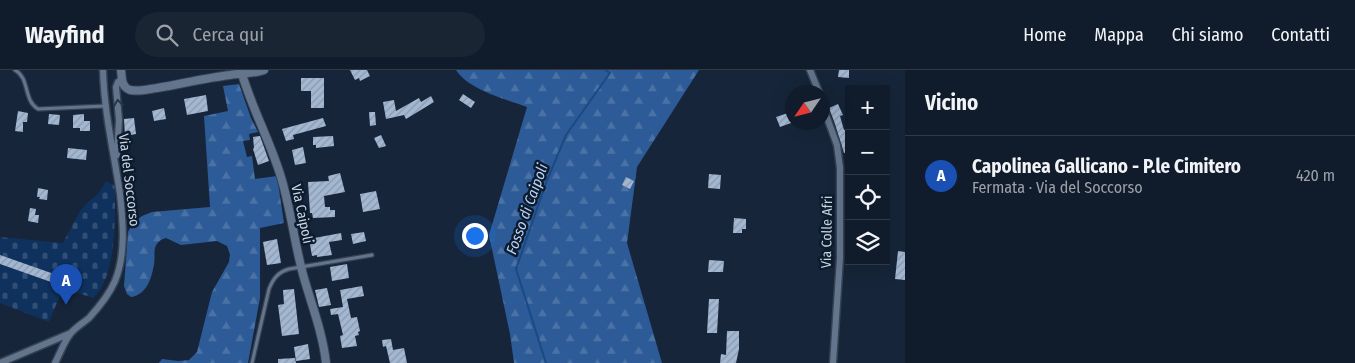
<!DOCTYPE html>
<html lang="it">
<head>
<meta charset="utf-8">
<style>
	:root { --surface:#101c2b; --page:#192533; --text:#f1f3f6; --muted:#9ca1a9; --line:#303a47; --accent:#d93025 }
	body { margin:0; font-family:"Fira Sans Condensed",sans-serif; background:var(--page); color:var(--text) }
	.controls { position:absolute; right:15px; top:15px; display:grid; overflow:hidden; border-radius:0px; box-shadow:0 5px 20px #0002 }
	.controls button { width:45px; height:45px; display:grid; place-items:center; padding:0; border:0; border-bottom:1px solid var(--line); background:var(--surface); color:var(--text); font:25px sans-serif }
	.compass { position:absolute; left:785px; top:15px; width:45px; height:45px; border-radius:50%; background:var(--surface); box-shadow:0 5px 20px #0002; rotate:235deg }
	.you { position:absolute; left:474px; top:165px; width:18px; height:18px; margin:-12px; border:4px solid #fff; border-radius:50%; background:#1a73e8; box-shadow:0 0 0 8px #1a73e833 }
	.badge { display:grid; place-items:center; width:32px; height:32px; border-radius:50%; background:var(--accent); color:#fff; font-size:16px; font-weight:700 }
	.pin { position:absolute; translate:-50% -41px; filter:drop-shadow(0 1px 2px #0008) }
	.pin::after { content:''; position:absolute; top:26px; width:18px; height:15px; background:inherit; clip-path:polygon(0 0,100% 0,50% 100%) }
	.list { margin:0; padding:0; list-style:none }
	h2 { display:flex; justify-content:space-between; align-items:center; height:65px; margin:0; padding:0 20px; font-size:21px }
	h2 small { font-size:16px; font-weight:400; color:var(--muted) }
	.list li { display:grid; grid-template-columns:32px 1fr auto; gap:15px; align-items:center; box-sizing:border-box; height:80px; padding:0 20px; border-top:1px solid var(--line) }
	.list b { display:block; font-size:19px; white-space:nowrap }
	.list p { margin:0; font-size:16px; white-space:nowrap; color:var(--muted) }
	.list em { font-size:16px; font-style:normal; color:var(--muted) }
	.icon { flex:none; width:28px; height:28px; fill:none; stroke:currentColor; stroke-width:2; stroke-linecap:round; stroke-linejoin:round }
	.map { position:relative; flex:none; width:905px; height:293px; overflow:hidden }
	header { display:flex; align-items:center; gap:30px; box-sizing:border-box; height:70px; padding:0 25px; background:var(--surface); border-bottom:1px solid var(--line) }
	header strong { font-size:24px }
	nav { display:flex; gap:28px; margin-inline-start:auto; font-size:18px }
	.search { width:350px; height:45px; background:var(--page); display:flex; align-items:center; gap:12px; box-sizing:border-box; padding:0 18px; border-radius:28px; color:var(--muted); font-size:19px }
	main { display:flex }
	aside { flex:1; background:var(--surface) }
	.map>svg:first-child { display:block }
	.forest { fill:url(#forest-firs) }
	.cemetery { fill:url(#cemetery-stones) }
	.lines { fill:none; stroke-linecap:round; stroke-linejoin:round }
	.stream { stroke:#1b4984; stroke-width:2 }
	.building { fill:url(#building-hatch) }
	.service-casing { stroke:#364152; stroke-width:5.5 }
	.minor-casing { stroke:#364152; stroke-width:9 }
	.tertiary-casing { stroke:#364152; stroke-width:10 }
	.service { stroke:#63758d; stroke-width:3 }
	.minor { stroke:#63758d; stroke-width:6 }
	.tertiary { stroke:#63758d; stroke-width:8 }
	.oneway { stroke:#26364a }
	.labels { text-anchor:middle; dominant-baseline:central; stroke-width:5; stroke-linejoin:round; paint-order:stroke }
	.street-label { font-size:14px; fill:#cbd5e2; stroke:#0c1b2e }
	.water-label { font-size:15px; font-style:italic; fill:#bad3f7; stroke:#0c1b2e }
</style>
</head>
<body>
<header>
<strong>Wayfind</strong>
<div class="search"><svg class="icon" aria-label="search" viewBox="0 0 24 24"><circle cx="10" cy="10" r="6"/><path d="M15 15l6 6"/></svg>Cerca qui</div>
<nav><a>Home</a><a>Mappa</a><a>Chi siamo</a><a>Contatti</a></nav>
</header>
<main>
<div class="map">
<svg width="905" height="293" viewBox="0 0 905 293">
	<defs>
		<pattern id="forest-firs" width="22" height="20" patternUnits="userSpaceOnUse" patternTransform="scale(1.25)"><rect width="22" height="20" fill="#2d5b97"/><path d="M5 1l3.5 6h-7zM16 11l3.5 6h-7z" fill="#4a72a5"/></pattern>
		<pattern id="cemetery-stones" width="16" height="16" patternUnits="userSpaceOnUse" patternTransform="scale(1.25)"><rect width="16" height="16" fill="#0f315e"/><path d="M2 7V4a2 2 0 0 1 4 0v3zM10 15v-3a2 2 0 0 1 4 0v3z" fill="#314e75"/></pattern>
		<pattern id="building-hatch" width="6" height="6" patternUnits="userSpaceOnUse" patternTransform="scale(1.25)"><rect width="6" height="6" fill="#a3b7d1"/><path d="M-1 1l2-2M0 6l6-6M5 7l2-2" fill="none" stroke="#8a99ae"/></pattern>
	</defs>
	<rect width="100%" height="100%" fill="#162539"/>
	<path class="forest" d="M456,0H699L637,97L627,173L662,293H514L510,264L489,165L527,37C505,29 469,20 456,0Z
		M239,14L251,48L258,62L249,64L250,70L243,71L247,87L252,86L255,109L277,106L284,153L260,158V228L248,293H159L162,289L178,291L189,290L197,282L212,222L229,192L230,184L227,176L217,171L181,175L166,168C161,169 157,172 155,178C154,182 155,189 154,194C152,207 147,225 131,227L127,224L124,216L128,162L133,153L142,146L152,142L210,137L204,46L228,41L223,16Z"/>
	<path class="cemetery" d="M106,111L115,116C115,145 117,208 93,228L63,218L49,252L0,233V167L63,173L80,141L87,133L98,124Z"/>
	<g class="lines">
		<path class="stream" d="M546,293L516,199L546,113L566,65L610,3L605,0"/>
	</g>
	<path class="building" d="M350,0H367L370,6L360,11L359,8L355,10Z
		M839,0H849V8L838,7Z
		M301,8H324V38H311V21H301Z
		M463,24L475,32L471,38L459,30Z
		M206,25L208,41L187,45L184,29Z
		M431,26L434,32L406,49L404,45L386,49L383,32L394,30L396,41L419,28L421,32Z
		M838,34L843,45L840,46L844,60L849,59V70L847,71L849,82L844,83L835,54L829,38Z
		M164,38L166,49L154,51L152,41Z
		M18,41L28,43L27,52H23V62L15,61Z
		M369,42H375L376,55L370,56Z
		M788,43L791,53L780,57L776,47Z
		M49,44L60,45L59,55L48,54Z
		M84,44V51H90V61H80V58H73V45Z
		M134,48L136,64L125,66L124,49Z
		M323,48L326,56L293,65L294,69L286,71L282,59Z
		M381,65L386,76L379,78L374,68Z
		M260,66L269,91L258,95L253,79L254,78L253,67Z
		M333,66L334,76L316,78V75H313V67Z
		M303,77L306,93L295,95L292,80Z
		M68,78L87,80L86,90L67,88Z
		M340,103L345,122L324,126L325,137H330V140H335V147L313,148L312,143H310L308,112L329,111L328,106Z
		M709,104L721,105L720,119L708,118Z
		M626,107L634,111L630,119L622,115Z
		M38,118L48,120L47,130L39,129L40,127H37Z
		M376,121L380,139L363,142L360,124Z
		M30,138L36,139L35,145H39L38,153L28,151Z
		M734,148L746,149V159H742V163H733Z
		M364,162L366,171L353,174L351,164Z
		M341,163L342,170L329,172L332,185L317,187V185L312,186L309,169Z
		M277,169L281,193L267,195L263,172Z
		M898,181L905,182V210L895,209Z
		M0,185L54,204L51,212L0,194Z
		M709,190L724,191L723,202H708Z
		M347,194L349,208L332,211L330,197Z
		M362,216L364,226L347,229L351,248L357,247L360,261L358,262L359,265L355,266L357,276L342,278L340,266L343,265L338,244L331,245L330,239L343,237L340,220Z
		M327,218L331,235L319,237L315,220Z
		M294,219L299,264L282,266L278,235L284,234L283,220Z
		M709,229H719L717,263H707Z
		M727,261H739V279L736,293H720L721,284L726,285Z
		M391,269L393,280L404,278L407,293H390L386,276L383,277L382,270Z
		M308,274L310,289L296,291L294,277Z
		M295,288L296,293H278V289Z"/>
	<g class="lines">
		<g class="service-casing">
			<path id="service" d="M15,0C30,8 23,30 38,39L105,36
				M252,293L269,219C273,209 278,202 289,199L372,185"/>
		</g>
		<g class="minor-casing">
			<path id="minor" d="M810,0L819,22
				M822,34L837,75L840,98V188L833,293
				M117,85L119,50L116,17L118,12L122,10
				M0,293L71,263
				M55,293C60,284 64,271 71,263C76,257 83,253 89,248C99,237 109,225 115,211C126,184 123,152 120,124C114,83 104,42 103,0"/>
		</g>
		<g class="tertiary-casing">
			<path id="tertiary" d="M121,0C122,8 121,17 130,20C138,22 149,19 157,18C181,14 205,8 230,5C241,3 253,4 264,0
				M242,4C252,38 269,69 280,104C291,138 294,173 304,208C312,236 323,264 326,293"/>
		</g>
		<use href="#service" class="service"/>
		<use href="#minor" class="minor"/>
		<use href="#tertiary" class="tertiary"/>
	</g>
	<defs><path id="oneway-chevron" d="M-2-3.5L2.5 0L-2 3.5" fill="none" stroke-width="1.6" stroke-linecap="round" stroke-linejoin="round" transform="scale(1.25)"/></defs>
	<use class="oneway" href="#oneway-chevron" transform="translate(118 33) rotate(-97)"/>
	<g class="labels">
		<g class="street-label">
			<text transform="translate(129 110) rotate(83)">Via del Soccorso</text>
			<text transform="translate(302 144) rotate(78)">Via Caipoli</text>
			<text transform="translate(827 162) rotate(-89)">Via Colle Afri</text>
		</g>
		<g class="water-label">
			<text transform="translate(527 139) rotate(-70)">Fosso di Caipoli</text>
		</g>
	</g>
</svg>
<div class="controls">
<button>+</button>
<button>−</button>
<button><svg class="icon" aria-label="locate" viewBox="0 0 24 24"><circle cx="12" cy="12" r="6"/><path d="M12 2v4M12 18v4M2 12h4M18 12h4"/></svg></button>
<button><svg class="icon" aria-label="layers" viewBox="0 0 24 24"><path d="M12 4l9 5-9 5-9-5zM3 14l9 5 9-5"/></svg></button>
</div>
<svg class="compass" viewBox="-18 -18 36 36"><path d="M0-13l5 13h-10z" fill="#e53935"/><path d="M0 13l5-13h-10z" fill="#9ca1a9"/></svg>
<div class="you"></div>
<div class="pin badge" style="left:66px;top:235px;background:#1a4fb4">A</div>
</div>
<aside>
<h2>Vicino<small></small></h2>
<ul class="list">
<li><span class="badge" style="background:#1a4fb4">A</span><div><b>Capolinea Gallicano - P.le Cimitero</b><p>Fermata · Via del Soccorso</p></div><em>420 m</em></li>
</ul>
</aside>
</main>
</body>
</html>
